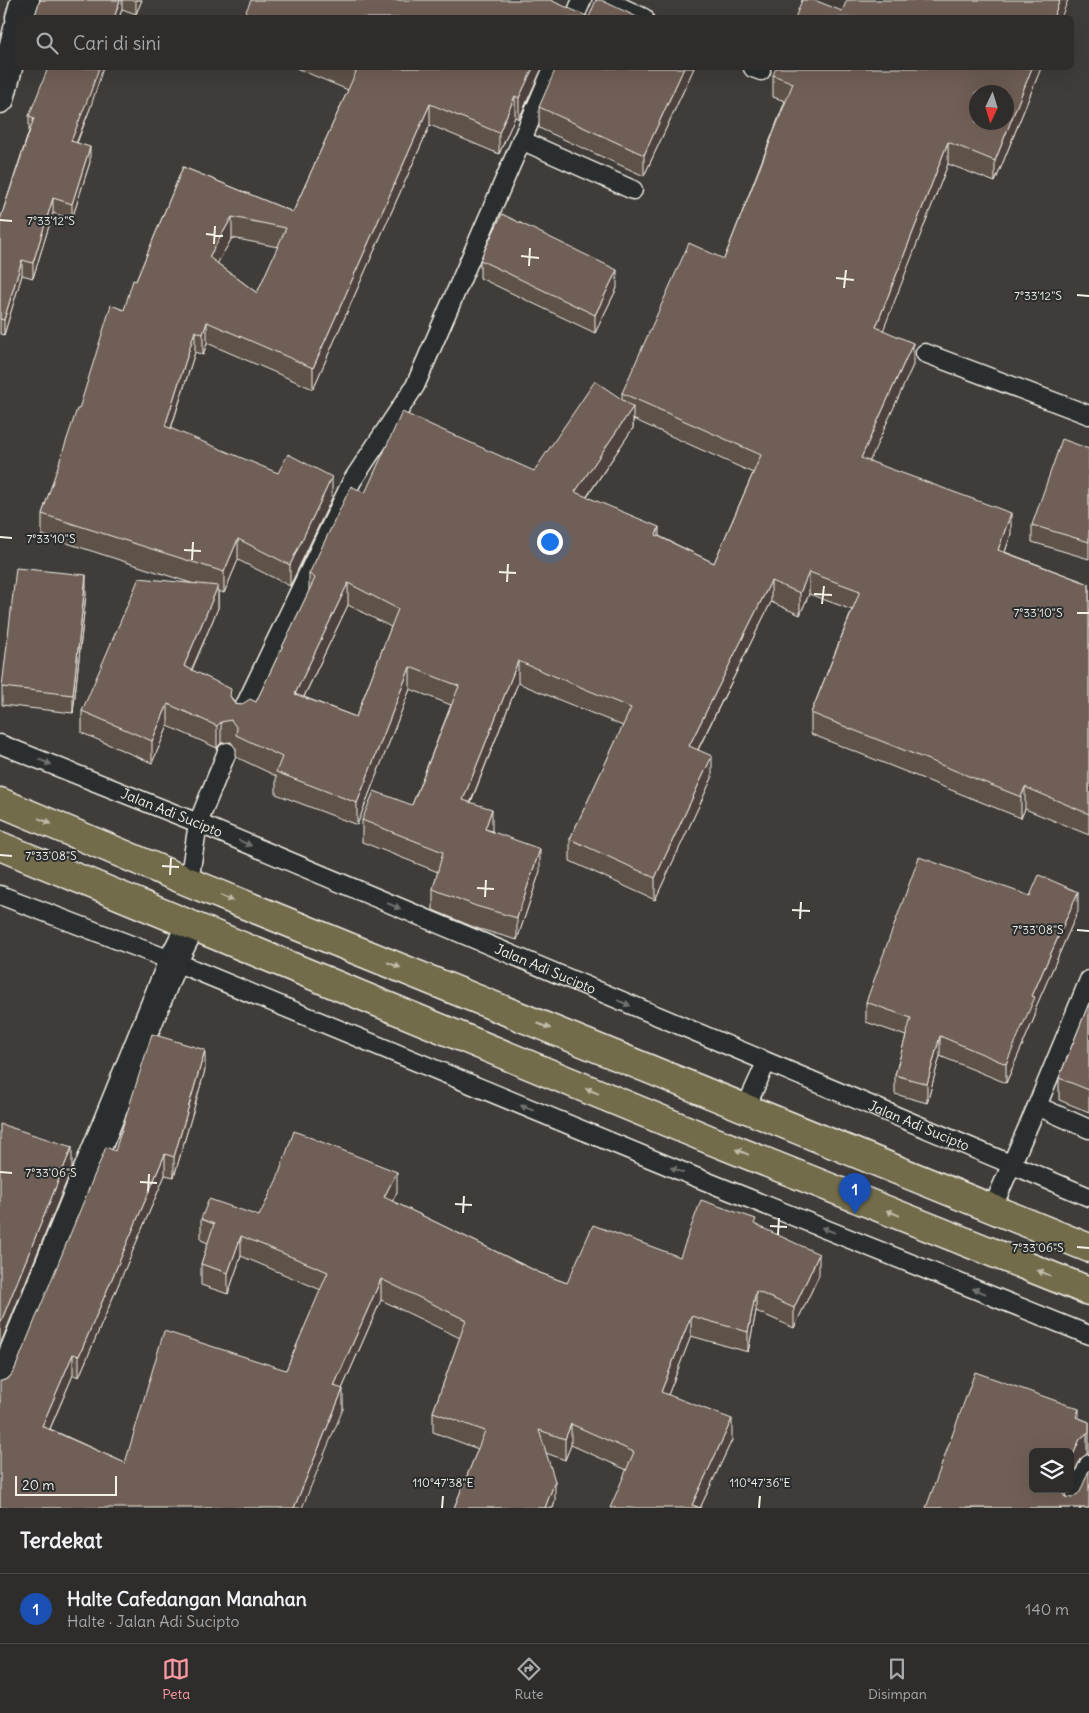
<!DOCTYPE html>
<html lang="id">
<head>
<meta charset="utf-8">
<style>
	:root { --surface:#2f2d2c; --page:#3b3938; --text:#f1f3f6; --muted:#a7a8a9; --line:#4a4948; --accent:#ff9aa2 }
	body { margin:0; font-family:Delius,sans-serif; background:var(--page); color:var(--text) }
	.controls { position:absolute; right:15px; bottom:15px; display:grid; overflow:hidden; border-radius:8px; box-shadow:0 5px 20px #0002 }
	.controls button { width:45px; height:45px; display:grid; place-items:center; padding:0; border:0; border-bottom:1px solid var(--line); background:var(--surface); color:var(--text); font:25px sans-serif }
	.compass { position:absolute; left:969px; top:85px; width:45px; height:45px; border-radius:50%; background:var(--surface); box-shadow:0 5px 20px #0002; rotate:184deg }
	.scale { position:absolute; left:15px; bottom:12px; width:102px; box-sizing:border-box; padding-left:5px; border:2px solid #f4f1e8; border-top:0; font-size:14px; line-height:18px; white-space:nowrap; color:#f4f1e8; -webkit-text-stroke:4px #2a2d2e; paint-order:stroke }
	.you { position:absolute; left:549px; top:541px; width:18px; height:18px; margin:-12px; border:4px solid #fff; border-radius:50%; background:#1a73e8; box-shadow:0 0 0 8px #1a73e833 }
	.badge { display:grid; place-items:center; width:32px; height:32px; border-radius:50%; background:var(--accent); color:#fff; font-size:16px; font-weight:700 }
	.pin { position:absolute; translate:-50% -41px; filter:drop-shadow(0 1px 2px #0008) }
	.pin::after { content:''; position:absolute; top:26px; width:18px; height:15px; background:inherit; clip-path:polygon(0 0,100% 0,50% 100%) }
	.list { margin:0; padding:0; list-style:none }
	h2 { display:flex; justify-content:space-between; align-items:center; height:65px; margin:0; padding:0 20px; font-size:21px }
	h2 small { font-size:16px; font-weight:400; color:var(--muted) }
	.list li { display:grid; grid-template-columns:32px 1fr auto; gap:15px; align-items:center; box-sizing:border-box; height:70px; padding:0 20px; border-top:1px solid var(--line) }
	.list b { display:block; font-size:19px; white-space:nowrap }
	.list p { margin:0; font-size:16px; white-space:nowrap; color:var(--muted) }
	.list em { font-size:16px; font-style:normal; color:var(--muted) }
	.icon { flex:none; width:28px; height:28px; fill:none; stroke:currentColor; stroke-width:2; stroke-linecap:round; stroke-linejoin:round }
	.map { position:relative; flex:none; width:1089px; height:1508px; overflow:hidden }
	.search { position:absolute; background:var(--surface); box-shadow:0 5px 20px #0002; left:15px; right:15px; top:15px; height:55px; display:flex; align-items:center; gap:12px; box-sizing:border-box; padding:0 18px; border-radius:8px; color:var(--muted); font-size:19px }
	.sheet { height:135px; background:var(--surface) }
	nav { display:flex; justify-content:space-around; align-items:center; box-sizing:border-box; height:70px; border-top:1px solid var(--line); background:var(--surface); font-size:14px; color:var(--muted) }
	nav a { display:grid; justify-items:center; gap:2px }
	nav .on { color:var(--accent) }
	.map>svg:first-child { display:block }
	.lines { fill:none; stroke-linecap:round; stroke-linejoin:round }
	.lane-casing { stroke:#f4f1e8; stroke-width:21 }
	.street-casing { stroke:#f4f1e8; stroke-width:31 }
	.highway-casing { stroke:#f4f1e8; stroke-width:31 }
	.lane { stroke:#2a2d2e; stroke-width:18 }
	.street { stroke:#2a2d2e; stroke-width:28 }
	.highway { stroke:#726c4b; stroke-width:28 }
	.wall { fill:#5f524a; stroke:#f4f1e8; fill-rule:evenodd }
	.shaded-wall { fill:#4e423c; stroke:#f4f1e8 }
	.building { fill:#6f5f56; stroke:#f4f1e8; fill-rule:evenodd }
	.oneway { fill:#71726f }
	.oneway2 { fill:#c0bca9 }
	.ticks { fill:none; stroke:#f4f1e8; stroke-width:2 }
	.labels { text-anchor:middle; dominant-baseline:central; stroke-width:4; stroke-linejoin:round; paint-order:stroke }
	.street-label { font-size:14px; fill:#f4f1e8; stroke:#2a2d2e }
	.ticks-label { font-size:12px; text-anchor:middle; fill:#f4f1e8; stroke:#2a2d2e; stroke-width:4; stroke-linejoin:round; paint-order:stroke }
</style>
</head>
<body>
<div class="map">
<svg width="1089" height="1508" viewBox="0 0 1089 1508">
	<rect width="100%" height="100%" fill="#3f3c3a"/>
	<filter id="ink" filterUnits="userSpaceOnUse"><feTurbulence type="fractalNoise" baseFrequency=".02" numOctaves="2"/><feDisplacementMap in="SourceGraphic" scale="10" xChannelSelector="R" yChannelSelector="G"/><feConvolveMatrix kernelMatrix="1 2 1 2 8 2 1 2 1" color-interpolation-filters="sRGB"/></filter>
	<g filter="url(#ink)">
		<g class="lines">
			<g class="lane-casing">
				<g id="lane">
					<path d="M606,0L644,18"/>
					<path d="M574,18L582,0"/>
					<path d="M753,68L761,71"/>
					<path d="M521,140L633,190"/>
					<path d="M925,353L1089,415"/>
					<path d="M240,716L352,481L415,386L553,68"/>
					<path id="s1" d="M0,744L198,823L1089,1197"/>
					<path d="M189,882L198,823L227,752"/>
					<path d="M0,895L173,961L693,1176L1089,1335"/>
					<path d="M1089,980L1037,1106L1089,1129"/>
					<path d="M746,1107L766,1063"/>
					<path d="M992,1209L1037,1106"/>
					<path d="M1070,1508L1089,1464"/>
				</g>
			</g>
			<g class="street-casing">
				<path id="street" d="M20,18L25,0
					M0,99L18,29
					M0,1386L173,961L191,925"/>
			</g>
			<g class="highway-casing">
				<path id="highway" d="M0,802L189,882L1089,1248
					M0,846L708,1139L1089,1291"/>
			</g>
			<use href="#lane" class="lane"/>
			<use href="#street" class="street"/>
			<use href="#highway" class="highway"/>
		</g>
		<path class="wall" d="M40,0H142L136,14L122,9L119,18H34Z
			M296,68H542L519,119L515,117L499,154L430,125L313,389L207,343L203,355L195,352L171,429L332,498L290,586L238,560L224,593L218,591V608L192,670L231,697L235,704L241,705L256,702L309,591V574L365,493L534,471L622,399V393L724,259L785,101L773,97V75L1041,68L995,182L948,164L883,330L913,365L869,461L1011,534L1005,552L1089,584V835L1025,809L1021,818L811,734V713L852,610L809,594L800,615L771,602L698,750L712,778L655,900L570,861V839L623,726L518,683L471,802L492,831L540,871L517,940L476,928L433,910V889L438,872L362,842V820L412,805L451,705L410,689L357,825L276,794V776L236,757V749L231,742L221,743L217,748L168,726L152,763L82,733V711L194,584L42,535V514L79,409L124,310L183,167L293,212L348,90ZM232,238L278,247L257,293L217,263ZM633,419L753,473L714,563L659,536L587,497L633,428ZM348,605L391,627L356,717L304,697Z
			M694,68L644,176L539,128V107Z
			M91,106L77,143L90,162L72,219L53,213L33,278L22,275L4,335L0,334V220L29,131V116Z
			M480,260L617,288L595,333L480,278Z
			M1089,449V559L1032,542V525Z
			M86,594L73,713L2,705V687Z
			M1030,896L1078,911L1035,1009V1016L1006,1083L940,1056L927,1103L895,1094V1075L906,1036L866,1022V1002Z
			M1089,1003V1112L1059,1100V1078Z
			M205,1070L174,1177L165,1175L79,1377L73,1375L50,1429L125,1463L286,1370L321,1290L241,1256L228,1294L201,1285V1264L208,1243L201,1240V1219L259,1216L397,1192L392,1201L540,1273L567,1283L680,1257L756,1225L819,1275L794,1328L756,1311L748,1352L691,1336L668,1395L732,1440L700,1508L627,1470L571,1445L565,1460L546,1453L555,1501L553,1508H454L478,1449L433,1432V1412L460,1338L381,1300L342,1389L343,1409L0,1508L2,1381L9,1378L14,1371L115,1151Z
			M1079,1418L1089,1422V1454H1087L1033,1489H1068L1065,1496L1089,1508H926Z"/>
		<path class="shaded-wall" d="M120,0H122V9L119,18H114Z
			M136,0H142L136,14Z
			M1060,0H1068L1061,18H1053Z
			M99,68H103L91,106L71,156V141Z
			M533,68H542L519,119V98Z
			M684,68H694L644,176V155Z
			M1032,68H1041L995,182V161Z
			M515,96V117L499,154V133Z
			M430,104V125L313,389V368Z
			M948,142V164L876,349V327Z
			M90,147V162L72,219V204Z
			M53,198V213L33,278V263Z
			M232,217V238L209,278V257Z
			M22,260V275L4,335V320Z
			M617,270V288L595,333V315Z
			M207,322V343L203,355V334Z
			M195,331V352L165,447V426Z
			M913,343V365L861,480V458Z
			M633,407V428L575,514V492Z
			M332,477V498L290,586V565Z
			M1011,513V534L998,572V550Z
			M659,527V548L656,535Z
			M238,539V560L224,593V572Z
			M809,572V594L800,615V593Z
			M86,575V594L73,713V695Z
			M771,581V602L689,767V746Z
			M348,583V605L295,715V694Z
			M218,586V608L184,687V666Z
			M518,661V683L463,821V800Z
			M410,667V689L357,825V803Z
			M168,704V726L152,763V741Z
			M221,722V743L217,748V726Z
			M712,756V778L655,900V878Z
			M1025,787V809L1021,818V797Z
			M492,809V831L485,829Z
			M540,849V871L517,940V918Z
			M1078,892V911L1035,1009V1016L1006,1083V1064L1032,996Z
			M940,1036V1056L927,1103V1084Z
			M205,1050V1070L174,1177V1157Z
			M72,1147V1168L0,1345V1324Z
			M165,1154V1175L79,1377V1356Z
			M397,1172V1192L384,1218V1197Z
			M241,1236V1256L228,1294V1273Z
			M819,1254V1275L794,1328V1308Z
			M381,1279V1300L334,1407V1386Z
			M756,1291V1311L748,1352V1332Z
			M691,1316V1336L661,1413V1392Z
			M73,1354V1375L42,1447V1426Z
			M343,1389V1409L302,1508H294Z
			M1079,1409V1430L1076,1417Z
			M732,1419V1440L700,1508L692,1505Z
			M571,1424V1445L565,1460V1439Z
			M1087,1433V1454L1080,1459L1070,1483V1462L1080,1439Z
			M555,1481V1501L553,1508H545Z
			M1060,1489H1068L1060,1508Z"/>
		<path class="building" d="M40,0H120L114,18H34Z
			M251,0H550L589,17L596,0H601L639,18H243Z
			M802,0H814L842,11L847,0H1060L1053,18H795Z
			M48,68H99L91,91L71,141L90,147L72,204L53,198L33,263L22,260L4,320L0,319V220L34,118L29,116Z
			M345,68H533L519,98L515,96L499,133L430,104L313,368L207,322L203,334L195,331L165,426L278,473L288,454L332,477L290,565L238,539L224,572L42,514L77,409H79L111,305L124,310L133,280L136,281L183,167L293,212L356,72ZM232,217L286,228L257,293L209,257Z
			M556,68H684L644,155L539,107Z
			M776,68H1032L995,161L948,142L876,327L913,343L861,458L1011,513L998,550L1089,584V814L1025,787L1021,797L811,713L860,591L809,572L800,593L771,581L689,746L712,756L655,878L570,839L631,708L518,661L463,800L492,809L485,829L540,849L517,918L476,906L433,889L443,852L362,820L374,791L412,805L459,686L410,667L357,803L276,772L282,757L236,735L237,728L231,720L221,722L217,726L168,704L152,741L82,711L139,578L218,586L184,666L231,689L230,696L235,704L241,705L250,699L256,702L315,578L309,574L351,486L365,493L402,412L534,471L595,381L633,407L575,492L659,527L656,535L714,563L761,455L622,393L689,243L724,259L793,83L773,75ZM976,92H1006V122H976ZM348,583L398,609L356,717L295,694Z
			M502,214L617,270L595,315L480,260Z
			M1062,439L1089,449V542L1032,525Z
			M16,568L86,575L73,695L2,687Z
			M919,857L1030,896L1039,875L1078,892L1032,996L1035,997L1006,1064L940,1036L927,1084L895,1075L911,1018L866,1002Z
			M1089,1003V1090L1059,1078Z
			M152,1034L205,1050L174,1157L165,1154L79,1356L73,1354L42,1426L125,1463L164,1331L286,1370L328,1272L241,1236L228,1273L201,1264L214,1224L201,1219L209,1199L259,1216L277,1179L294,1131L397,1172L384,1197L540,1273L567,1283L593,1225L680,1257L701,1200L756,1219L754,1224L819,1254L794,1308L756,1291L748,1332L691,1316L661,1392L732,1419L692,1505L700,1508H610L634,1452L571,1424L565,1439L539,1430L555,1481L545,1508H454L485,1431L433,1412L466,1320L381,1279L334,1386L343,1389L294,1508H0V1381H2L9,1378L14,1371L106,1147L115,1151Z
			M0,1124L72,1147L0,1324Z
			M975,1372L1079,1409L1076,1417L1089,1422V1433H1087L1080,1439L1070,1462V1452H1033V1489H1060L1065,1497L1072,1498L1080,1492L1089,1470V1508H926Z"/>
		<defs><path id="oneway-solid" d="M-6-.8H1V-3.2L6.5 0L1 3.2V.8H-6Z" transform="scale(1.25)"/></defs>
		<g class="oneway">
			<use href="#oneway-solid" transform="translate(45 762) rotate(22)"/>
			<use href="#oneway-solid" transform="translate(245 843) rotate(23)"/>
			<use href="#oneway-solid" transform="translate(394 906) rotate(23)"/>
			<use href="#oneway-solid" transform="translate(624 1003) rotate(23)"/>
			<use href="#oneway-solid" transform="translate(527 1108) rotate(-158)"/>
			<use href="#oneway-solid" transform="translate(677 1170) rotate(-158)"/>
			<use href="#oneway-solid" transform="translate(828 1230) rotate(-158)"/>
			<use href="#oneway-solid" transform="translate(979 1291) rotate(-158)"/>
		</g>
		<g class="oneway2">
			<use href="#oneway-solid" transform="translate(45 821) rotate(23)"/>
			<use href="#oneway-solid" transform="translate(227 898) rotate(22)"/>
			<use href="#oneway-solid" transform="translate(394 965) rotate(22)"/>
			<use href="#oneway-solid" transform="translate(544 1026) rotate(22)"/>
			<use href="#oneway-solid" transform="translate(592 1091) rotate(-158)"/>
			<use href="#oneway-solid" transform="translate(742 1152) rotate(-158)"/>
			<use href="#oneway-solid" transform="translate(893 1213) rotate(-158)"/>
			<use href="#oneway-solid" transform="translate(1044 1273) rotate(-158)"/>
		</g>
	</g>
	<path class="ticks" d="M0,220L12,221M206,234L223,236M214,244L215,226M521,256L539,258M529,266L530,248M836,278L854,280M844,288L846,270M1077,295L1089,296M0,537L12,538M184,550L201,551M192,560L193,542M499,572L516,573M507,582L508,564M814,594L832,595M822,604L824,586M1077,613H1089M0,855L12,856M162,866L179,867M170,875L171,858M477,888L494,889M485,897L486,880M792,910L810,911M800,919L801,902M1077,930L1089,931M0,1172L12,1173M140,1182L157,1183M148,1191L149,1174M455,1204L472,1205M463,1213L464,1196M770,1226L787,1227M778,1235L779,1218M1077,1247L1089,1248M442,1508L443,1496M759,1508L760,1496"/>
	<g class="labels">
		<g class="street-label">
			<text stroke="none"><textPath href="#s1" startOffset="185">Jalan Adi Sucipto</textPath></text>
			<text stroke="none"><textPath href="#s1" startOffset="590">Jalan Adi Sucipto</textPath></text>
			<text stroke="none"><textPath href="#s1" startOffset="995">Jalan Adi Sucipto</textPath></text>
		</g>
	</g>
	<g class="ticks-label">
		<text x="51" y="225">7°33'12"S</text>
		<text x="1038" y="300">7°33'12"S</text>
		<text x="51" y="543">7°33'10"S</text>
		<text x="1038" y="617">7°33'10"S</text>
		<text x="51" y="860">7°33'08"S</text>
		<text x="1038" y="934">7°33'08"S</text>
		<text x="51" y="1177">7°33'06"S</text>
		<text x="1038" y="1252">7°33'06"S</text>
		<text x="443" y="1487">110°47'38"E</text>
		<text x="760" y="1487">110°47'36"E</text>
	</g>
</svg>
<div class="controls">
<button><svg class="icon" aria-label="layers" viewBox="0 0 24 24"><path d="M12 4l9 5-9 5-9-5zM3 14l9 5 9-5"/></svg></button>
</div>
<svg class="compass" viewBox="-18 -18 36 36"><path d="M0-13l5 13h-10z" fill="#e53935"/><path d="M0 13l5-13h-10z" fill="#a7a8a9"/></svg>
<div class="scale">20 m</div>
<div class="you"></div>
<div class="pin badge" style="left:855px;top:1214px;background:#1a4fb4">1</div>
<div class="search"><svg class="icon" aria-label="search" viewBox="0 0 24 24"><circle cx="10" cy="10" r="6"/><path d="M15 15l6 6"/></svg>Cari di sini</div>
</div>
<section class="sheet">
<h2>Terdekat<small></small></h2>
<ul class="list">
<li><span class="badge" style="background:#1a4fb4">1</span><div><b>Halte Cafedangan Manahan</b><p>Halte · Jalan Adi Sucipto</p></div><em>140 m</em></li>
</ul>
</section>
<nav>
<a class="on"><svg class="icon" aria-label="map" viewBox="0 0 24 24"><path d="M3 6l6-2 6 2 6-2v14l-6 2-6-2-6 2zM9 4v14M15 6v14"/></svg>Peta</a>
<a><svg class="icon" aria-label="directions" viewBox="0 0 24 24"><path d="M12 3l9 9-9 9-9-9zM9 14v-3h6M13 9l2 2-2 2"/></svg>Rute</a>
<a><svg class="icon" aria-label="saved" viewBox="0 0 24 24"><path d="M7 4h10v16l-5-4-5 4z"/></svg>Disimpan</a>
</nav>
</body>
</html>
